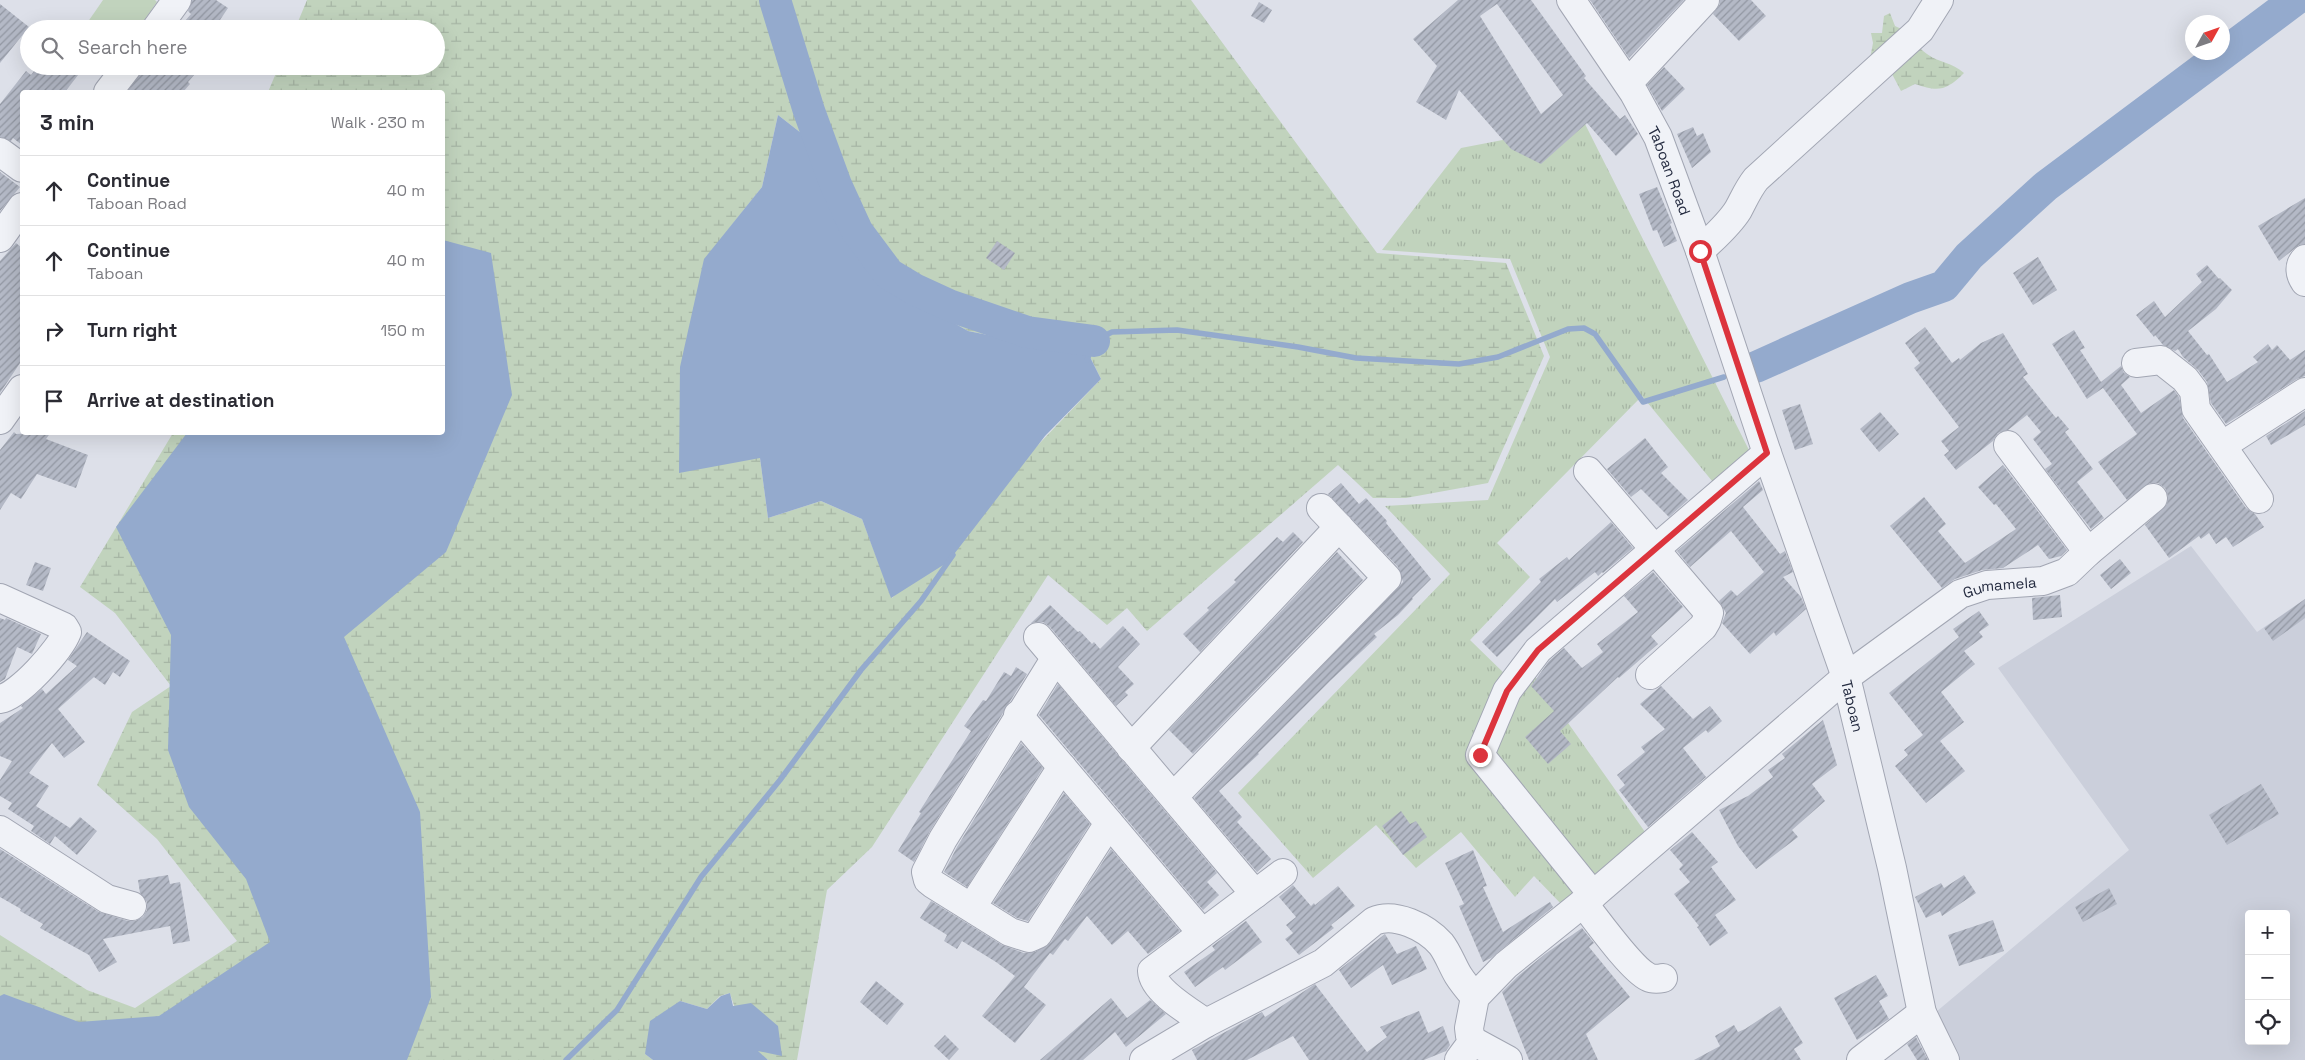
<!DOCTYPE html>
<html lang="en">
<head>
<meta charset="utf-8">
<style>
	:root { --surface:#fff; --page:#f2f2f3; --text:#2b2b33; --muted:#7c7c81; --line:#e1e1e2 }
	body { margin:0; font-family:"Space Grotesk",sans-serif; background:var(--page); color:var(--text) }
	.controls { position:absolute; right:15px; bottom:15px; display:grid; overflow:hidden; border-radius:5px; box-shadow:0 5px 20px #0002 }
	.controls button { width:45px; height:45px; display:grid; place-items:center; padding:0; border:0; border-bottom:1px solid var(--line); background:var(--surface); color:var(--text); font:25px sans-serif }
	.compass { position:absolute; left:2185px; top:15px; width:45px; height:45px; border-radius:50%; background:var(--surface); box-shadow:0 5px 20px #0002; rotate:50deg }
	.stop { position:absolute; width:15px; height:15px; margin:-11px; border:4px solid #dc343d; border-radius:50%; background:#fff }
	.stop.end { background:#dc343d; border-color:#fff; box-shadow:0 1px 5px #0008 }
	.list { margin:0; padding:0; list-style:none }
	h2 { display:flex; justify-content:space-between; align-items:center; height:65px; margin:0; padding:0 20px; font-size:21px }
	h2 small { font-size:16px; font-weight:400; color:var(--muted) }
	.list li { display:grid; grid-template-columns:32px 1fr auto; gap:15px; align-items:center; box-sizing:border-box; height:70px; padding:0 20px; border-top:1px solid var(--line) }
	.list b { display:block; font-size:19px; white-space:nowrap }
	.list p { margin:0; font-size:16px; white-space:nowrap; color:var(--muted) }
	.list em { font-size:16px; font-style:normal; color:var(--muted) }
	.icon { flex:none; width:28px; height:28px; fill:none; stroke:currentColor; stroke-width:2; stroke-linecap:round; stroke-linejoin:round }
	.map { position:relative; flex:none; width:2305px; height:1060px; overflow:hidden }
	.search { position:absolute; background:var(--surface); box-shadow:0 5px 20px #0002; left:20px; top:20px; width:425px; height:55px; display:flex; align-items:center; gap:12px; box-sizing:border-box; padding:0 18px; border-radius:28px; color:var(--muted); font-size:19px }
	.panel { position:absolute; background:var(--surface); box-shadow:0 5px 20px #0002; left:20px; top:90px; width:425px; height:345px; border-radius:5px }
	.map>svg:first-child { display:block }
	.built { fill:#cbcfdb; fill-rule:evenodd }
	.grass { fill:url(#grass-tufts) }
	.wetland { fill:url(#wetland-marsh); fill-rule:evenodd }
	.garden { fill:#c1d3bd }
	.water { fill:#94aacd }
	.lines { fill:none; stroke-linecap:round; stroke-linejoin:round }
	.stream { stroke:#94aacd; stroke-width:5.5 }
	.river { stroke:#94aacd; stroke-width:32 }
	.building { fill:url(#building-hatch); fill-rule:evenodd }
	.minor-casing { stroke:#a2a6b3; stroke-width:30 }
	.minor { stroke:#f0f2f7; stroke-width:28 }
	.route { stroke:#dc343d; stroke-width:6 }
	.labels { text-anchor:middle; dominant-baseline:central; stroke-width:4.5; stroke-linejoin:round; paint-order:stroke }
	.street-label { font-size:15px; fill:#252c41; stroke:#edf0f6 }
</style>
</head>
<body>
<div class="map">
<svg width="2305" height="1060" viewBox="0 0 2305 1060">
	<defs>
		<pattern id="grass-tufts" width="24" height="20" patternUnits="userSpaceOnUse" patternTransform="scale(1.25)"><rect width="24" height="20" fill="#c1d3bd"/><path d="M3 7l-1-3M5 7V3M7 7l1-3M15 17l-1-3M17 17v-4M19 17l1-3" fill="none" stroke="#a6b5a4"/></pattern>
		<pattern id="wetland-marsh" width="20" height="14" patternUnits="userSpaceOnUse" patternTransform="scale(1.25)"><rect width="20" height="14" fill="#c1d3bd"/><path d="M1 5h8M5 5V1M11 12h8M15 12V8" fill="none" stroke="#a6b5a4"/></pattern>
		<pattern id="building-hatch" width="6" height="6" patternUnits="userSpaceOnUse" patternTransform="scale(1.25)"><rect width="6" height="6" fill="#b4b9c6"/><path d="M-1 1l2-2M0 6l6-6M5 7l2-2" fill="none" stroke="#9297a2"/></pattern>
	</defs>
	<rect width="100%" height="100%" fill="#dde0e9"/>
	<path class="built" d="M2191,546L2257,632L2305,599V1060H1952L1930,1017L2129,850L1998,668ZM2249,914H2286V1041H2249Z"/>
	<path class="grass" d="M1585,124L1753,458L1717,487L1642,396L1497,543L1530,577L1470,640L1509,678L1525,662L1650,839L1566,909L1534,876L1515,897L1461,832L1416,868L1376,825L1313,878L1238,793L1450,574L1385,506L1488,500L1550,357L1510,259L1382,250L1461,148Z"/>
	<path class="wetland" d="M307,0H1191L1377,253L1506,263L1544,356L1488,483L1406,498H1373L1338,465L1147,631L1127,608L1107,625L1048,575L872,847L827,890L797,1060C789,1060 777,1060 769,1060C753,1056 734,1008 730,993L720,996L707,1009L680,1001L645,1054L653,1060H0V935L87,990L135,1008L237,941L157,839L97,785L132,712L171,686L115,613L80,587L173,433L442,432V92H268L279,66H436V29H295ZM778,115L828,154L884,283L968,331L1089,355L1101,379L892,598L862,519L821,501L768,518L760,458L705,259L762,187Z
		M1890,13L1895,26C1909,31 1914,45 1927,54C1939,63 1952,62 1964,73C1946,91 1938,92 1915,84L1901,91L1892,74L1879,72L1869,64L1873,43L1871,33H1882L1884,16Z"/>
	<path class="garden" d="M103,0H155L157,2L138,29H83Z"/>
	<path class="water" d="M778,115L828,154L884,283L968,331L1089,355L1101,379L1045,436L948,562L891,598L862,519L821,501L768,518L760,458L679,473L680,367L704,259L762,187Z
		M443,240L491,253L512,395L446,552L344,637L420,812L431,997L407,1060H0V996L4,994L79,1022L159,1016L270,942L246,879L189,807L168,750L171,635L116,527L187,433L442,432Z
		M730,993L733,1006L751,1003L778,1026L782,1056L758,1051L768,1060H653L645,1054L650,1021L680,1001L707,1009L721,996Z"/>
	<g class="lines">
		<path class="stream" d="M1087,360L1094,341L1112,332L1177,330L1298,347L1356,358L1459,364L1498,357L1568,329L1584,328L1595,334L1643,402L1724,377
			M566,1060L617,1010L701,877L780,780L861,670L921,601L953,555"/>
		<path class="river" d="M775,0L809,111L836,185L857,231L889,274L914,289L951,306L1027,332L1094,341
			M1756,367L1910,298L1944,286L1969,256L2046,186L2295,0"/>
	</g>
	<path class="building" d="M192,0H216L228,8L220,20L230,29H178L191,14L188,11Z
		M1458,0H1531L1586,76L1584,78L1620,119L1625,115L1638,134L1616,156L1587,123L1541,164L1511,149L1459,90L1446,120L1416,102L1437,66L1413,39ZM1497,4L1563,95L1541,114L1480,16Z
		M1590,0H1684L1629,58Z
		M1720,0H1751L1766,16L1739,41L1713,14L1720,4Z
		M1259,2L1272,10L1264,23L1251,16Z
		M0,4L29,27L0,63Z
		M38,66H85L65,92H22V145L13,138L11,141L0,137V104L26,71L31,75Z
		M145,66H202L188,82L190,84L183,92H127Z
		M1664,67L1685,89L1662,111L1647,85Z
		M1693,127L1697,136L1703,133L1711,152L1692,168L1677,134Z
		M0,172L20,187L0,211Z
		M1657,187L1672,223L1670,224L1677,241L1664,247L1657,230L1653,231L1639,194Z
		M2305,198V244L2299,245L2279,261L2258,226Z
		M997,241L1015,253L1004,270L986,258Z
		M16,243L22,248V360L0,393V261Z
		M2038,257L2057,290L2033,305L2013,273Z
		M2207,265L2219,279L2220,278L2232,290L2216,309L2188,331L2207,355L2209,354L2227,382L2258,362L2253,357L2268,344L2272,350L2277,345L2290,360L2305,350V376L2297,379L2226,424L2211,403L2207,382L2198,370L2183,357L2178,349L2175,351L2163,345L2155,335L2154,337L2136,315L2154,301L2165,317L2202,282L2196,274Z
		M1925,327L1952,363L1959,358L1960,360L1981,343L2003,333L2028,374L2023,377L2056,418L2058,416L2069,429L2065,432L2093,469L2077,482L2104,518L2091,529L2067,498L2045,469L2052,464L2033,439L2041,432L2027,415L2008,430L1998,433L1993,441L1956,470L1944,455L1949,451L1941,441L1959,427L1914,368L1920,363L1905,343Z
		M2074,330L2085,348L2080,350L2101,382L2121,366L2124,373L2130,377L2121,385L2141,413L2174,390L2179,397L2183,418L2246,508L2255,514L2264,527L2233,547L2226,537L2216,544L2209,533L2201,539L2199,536L2169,558L2145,525L2167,504L2168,496L2165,488L2158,483H2150L2127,500L2098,462L2137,434L2103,388L2087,399L2052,344Z
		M1800,404L1813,444L1795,450L1782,410Z
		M2305,411V425L2271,445L2266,436Z
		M1880,412L1899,434L1879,452L1860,429Z
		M14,432L16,434L51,432L46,439L88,455L76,488L37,474L21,499L11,493L0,510V450Z
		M1645,438L1668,467L1661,473L1688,500L1669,517L1641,489L1631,497L1607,469Z
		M2003,465L2067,550L2061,556L2049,559L2038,545L2003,568L1982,570L1955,579L1942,588L1890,526L1924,497L1946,524L1938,531L1965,563L2016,529L1996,504L1994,505L1978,487Z
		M1759,481L1763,490L1743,507L1780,554L1785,551L1793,572L1783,577L1801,597L1806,609L1776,636L1774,632L1750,654L1722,623L1726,613L1719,601L1731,590L1737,596L1764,572L1731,531L1690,567L1677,551Z
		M1341,483L1359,504L1366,498L1387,521L1386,523L1431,579L1412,598L1413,599L1398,615L1374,634L1377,637L1331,680L1258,753L1259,754L1219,791L1242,817L1237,822L1271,859L1257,872L1194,798L1403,582L1398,567L1328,494Z
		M1611,522L1633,548L1603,573L1602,572L1598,576L1595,572L1557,602L1555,599L1497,657L1482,642L1541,582L1539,579L1567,557L1569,560Z
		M1293,532L1303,542L1200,652L1183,634L1209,610L1207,608L1236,582L1234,580L1277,537L1283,542Z
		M1337,552L1363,580L1193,754L1169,730Z
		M2120,559L2131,573L2111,589L2100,575Z
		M35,562L51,568L43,591L26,585Z
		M1653,572L1683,607L1651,636L1658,644L1619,678L1618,677L1560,731L1571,744L1548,764L1525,737L1554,711L1531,686L1549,661L1564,648L1582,668L1603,652L1597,644L1638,612L1624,596Z
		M2060,595L2062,617L2033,620L2032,598Z
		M2305,599V618L2273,641L2264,628Z
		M1050,605L1078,632L1080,631L1092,644L1094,642L1100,649L1123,626L1140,644L1118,667L1134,684L1125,692L1128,695L1116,706L1050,627L1043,622H1036L1030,624Z
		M1979,611L1989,625L1979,632L1983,637L1964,651L1975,664L1941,692L1964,722L1940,741L1965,771L1926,803L1895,766L1908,755L1904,750L1923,735L1889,693L1959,637L1953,629Z
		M0,618L5,620L6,618L41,634L32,654L17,647L5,679L0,682Z
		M87,632L130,661L120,677L113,672L105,685L94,677L58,709L85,742L64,758L52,743L29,773L49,786L36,806L70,828L80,817L97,831L77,855L55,836L50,844L31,831L34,826L8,809L12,803L0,796V780L12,761L0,756V723L23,708L21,706L42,689L46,694L77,666L68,660Z
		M1016,667L1027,674L930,831L914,862L898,851L921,813L919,812L971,731L964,726L983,700L986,701L1004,672L1011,676Z
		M1058,684L1217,873L1207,882L1219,895L1203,910L1039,715Z
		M1661,686L1693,719L1710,706L1722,721L1708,733L1706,730L1683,748L1706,777L1648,827L1619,790L1625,785L1617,775L1645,752L1641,747L1665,729L1640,704Z
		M1823,720L1837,765L1812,784L1825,801L1792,830L1798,837L1756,869L1738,846L1719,810L1748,796L1773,777L1768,770L1785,758L1782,754Z
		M1021,743L1043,768L967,887L944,872L957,847Z
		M2261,784L2279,814L2227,845L2209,815Z
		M1064,793L1090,824L1028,921L1017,918L993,903Z
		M1401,811L1410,824L1416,821L1427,837L1403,855L1382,826Z
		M1692,832L1718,862L1711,867L1736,900L1715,915L1728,933L1710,946L1697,927L1699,926L1674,894L1690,882L1679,869L1683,865L1670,850Z
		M0,849L99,912L128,921H135L143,917L147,910V902L140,893L138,880L168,875L170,884L180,882L190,941L173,944L170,926L103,939L117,962L99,972L89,955L40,928L43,924L20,911L21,909L0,897Z
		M1111,849L1180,931L1148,954L1128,931L1112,945L1087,916L1068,941L1065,939L1053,955L1050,953L1024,987L1046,1005L1015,1043L982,1016L1015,976L996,962L962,941L957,949L944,941L947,935L920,918L931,901L1002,945L1024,953L1035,952L1051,942Z
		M1473,850L1487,886L1483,887L1503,932L1550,902L1553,907L1491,958L1483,962L1459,906L1464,904L1445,863Z
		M1964,875L1976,893L1942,916L1940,911L1926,918L1915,897L1941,883L1944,888Z
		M1293,885L1311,906L1314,903L1315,905L1338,886L1355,906L1331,925L1334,928L1299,955L1285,939L1293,933L1286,925L1296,917L1279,897Z
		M2109,888L2117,904L2083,922L2075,907Z
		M1993,920L2004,951L1959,966L1948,935Z
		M1246,921L1262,942L1225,970L1223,967L1195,987L1184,972L1215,950L1212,946Z
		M1582,928L1594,943L1589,947L1630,997L1586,1034L1598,1060H1529L1502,992L1517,977L1545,954Z
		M1385,934L1397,954L1416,946L1427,969L1392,985L1383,965L1351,988L1339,970Z
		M1876,975L1888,996L1879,1001L1889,1019L1857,1040L1834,998Z
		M876,981L904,1004L887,1025L860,1002Z
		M1315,984L1367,1052L1387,1037L1380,1027L1419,1011L1428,1033L1443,1026L1450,1045L1446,1051L1424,1060H1309L1293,1036L1247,1060H1197L1192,1050L1262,1012L1265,1017Z
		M1111,998L1127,1018L1150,1000L1166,1014L1126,1047L1115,1032L1083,1060H1040Z
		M1780,1006L1803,1043L1794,1049L1801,1060H1694L1720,1046L1715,1036L1734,1025L1738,1032L1745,1029Z
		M945,1035L959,1049L949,1060L934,1046Z
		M1916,1037L1928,1060H1917L1907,1044Z"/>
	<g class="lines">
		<g class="minor-casing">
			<g id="minor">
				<path id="s1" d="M1571,0L1634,93L1658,137L1700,251L1767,453L1846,677L1892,868L1922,1013L1945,1060"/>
				<path d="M156,29L177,0"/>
				<path d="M1628,83L1705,0"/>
				<path d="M108,92L128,66"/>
				<path d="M0,152L22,168"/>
				<path d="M0,238L22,207"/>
				<path d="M1700,251C1713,238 1728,226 1738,210C1744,199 1748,189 1756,179L1920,30L1939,0"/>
				<path d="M2305,259C2298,266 2300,275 2305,282"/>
				<path d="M2136,363L2161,360L2185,379L2194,391L2196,409L2259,499"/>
				<path d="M0,420L22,389"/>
				<path d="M2008,445L2088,552"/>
				<path d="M2223,445L2305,392"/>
				<path d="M1588,471L1709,613L1707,620L1703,627L1650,675"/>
				<path d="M1321,508L1339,527"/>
				<path d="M0,598L64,627L67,632C60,650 19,696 0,699"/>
				<path d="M1038,637L1255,894L1152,971C1153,991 1190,1012 1206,1023"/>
				<path d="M1055,659L943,839L926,872L928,880L933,884L1010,932L1029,938L1038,934L1109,823"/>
				<path d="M1018,715L1202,933"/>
				<path d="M1131,748L1339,527L1387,578L1174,796"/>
				<path d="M0,830L107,899L132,906"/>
				<path d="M1255,894L1283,873"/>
				<path d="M1593,895L1480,755L1507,691L1538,650L1767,453"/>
				<path d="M1583,903C1596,919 1631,969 1648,977C1652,979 1658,979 1663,978"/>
				<path d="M972,907L1062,767"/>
				<path d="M1473,1041L1508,1060"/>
				<path d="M1144,1060L1206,1023L1323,963L1374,921C1395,912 1426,927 1441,944C1448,953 1452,965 1458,975C1463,983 1469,990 1475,997"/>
				<path id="s2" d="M1459,1060L1473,1041L1470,1036L1469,1028L1475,997L1506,965L1593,895L1846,677L1960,594L1987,585L2043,581L2067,572L2088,552L2153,498"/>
				<path d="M1861,1060L1922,1013"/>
			</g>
		</g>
		<use href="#minor" class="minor"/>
	</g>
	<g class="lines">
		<path class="route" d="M1480,755L1507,691L1538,650L1767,453L1700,251"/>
	</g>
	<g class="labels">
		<g class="street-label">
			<text stroke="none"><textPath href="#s1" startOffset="198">Taboan Road</textPath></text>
			<text stroke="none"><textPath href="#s2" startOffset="741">Gumamela</textPath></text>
			<text stroke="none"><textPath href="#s1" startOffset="764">Taboan</textPath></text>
		</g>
	</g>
</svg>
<div class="controls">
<button>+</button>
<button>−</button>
<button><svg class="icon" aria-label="locate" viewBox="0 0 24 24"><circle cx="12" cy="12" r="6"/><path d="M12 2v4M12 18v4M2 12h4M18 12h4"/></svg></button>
</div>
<svg class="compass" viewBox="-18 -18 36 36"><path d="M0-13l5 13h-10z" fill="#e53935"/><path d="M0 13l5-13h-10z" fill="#7c7c81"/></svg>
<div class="stop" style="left:1700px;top:251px"></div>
<div class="stop end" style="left:1480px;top:755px"></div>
<div class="search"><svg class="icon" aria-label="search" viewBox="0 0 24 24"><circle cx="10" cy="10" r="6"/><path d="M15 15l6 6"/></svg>Search here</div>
<section class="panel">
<h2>3 min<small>Walk · 230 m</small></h2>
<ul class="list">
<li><svg class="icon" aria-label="ahead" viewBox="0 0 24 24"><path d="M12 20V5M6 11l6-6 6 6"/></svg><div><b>Continue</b><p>Taboan Road</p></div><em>40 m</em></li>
<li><svg class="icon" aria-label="ahead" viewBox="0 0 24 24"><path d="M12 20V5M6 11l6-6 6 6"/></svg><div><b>Continue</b><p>Taboan</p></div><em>40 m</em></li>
<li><svg class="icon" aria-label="right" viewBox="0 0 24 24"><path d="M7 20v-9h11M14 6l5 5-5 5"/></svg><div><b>Turn right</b></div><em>150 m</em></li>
<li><svg class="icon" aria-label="arrive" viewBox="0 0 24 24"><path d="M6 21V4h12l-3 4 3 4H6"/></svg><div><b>Arrive at destination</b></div></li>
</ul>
</section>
</div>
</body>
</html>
